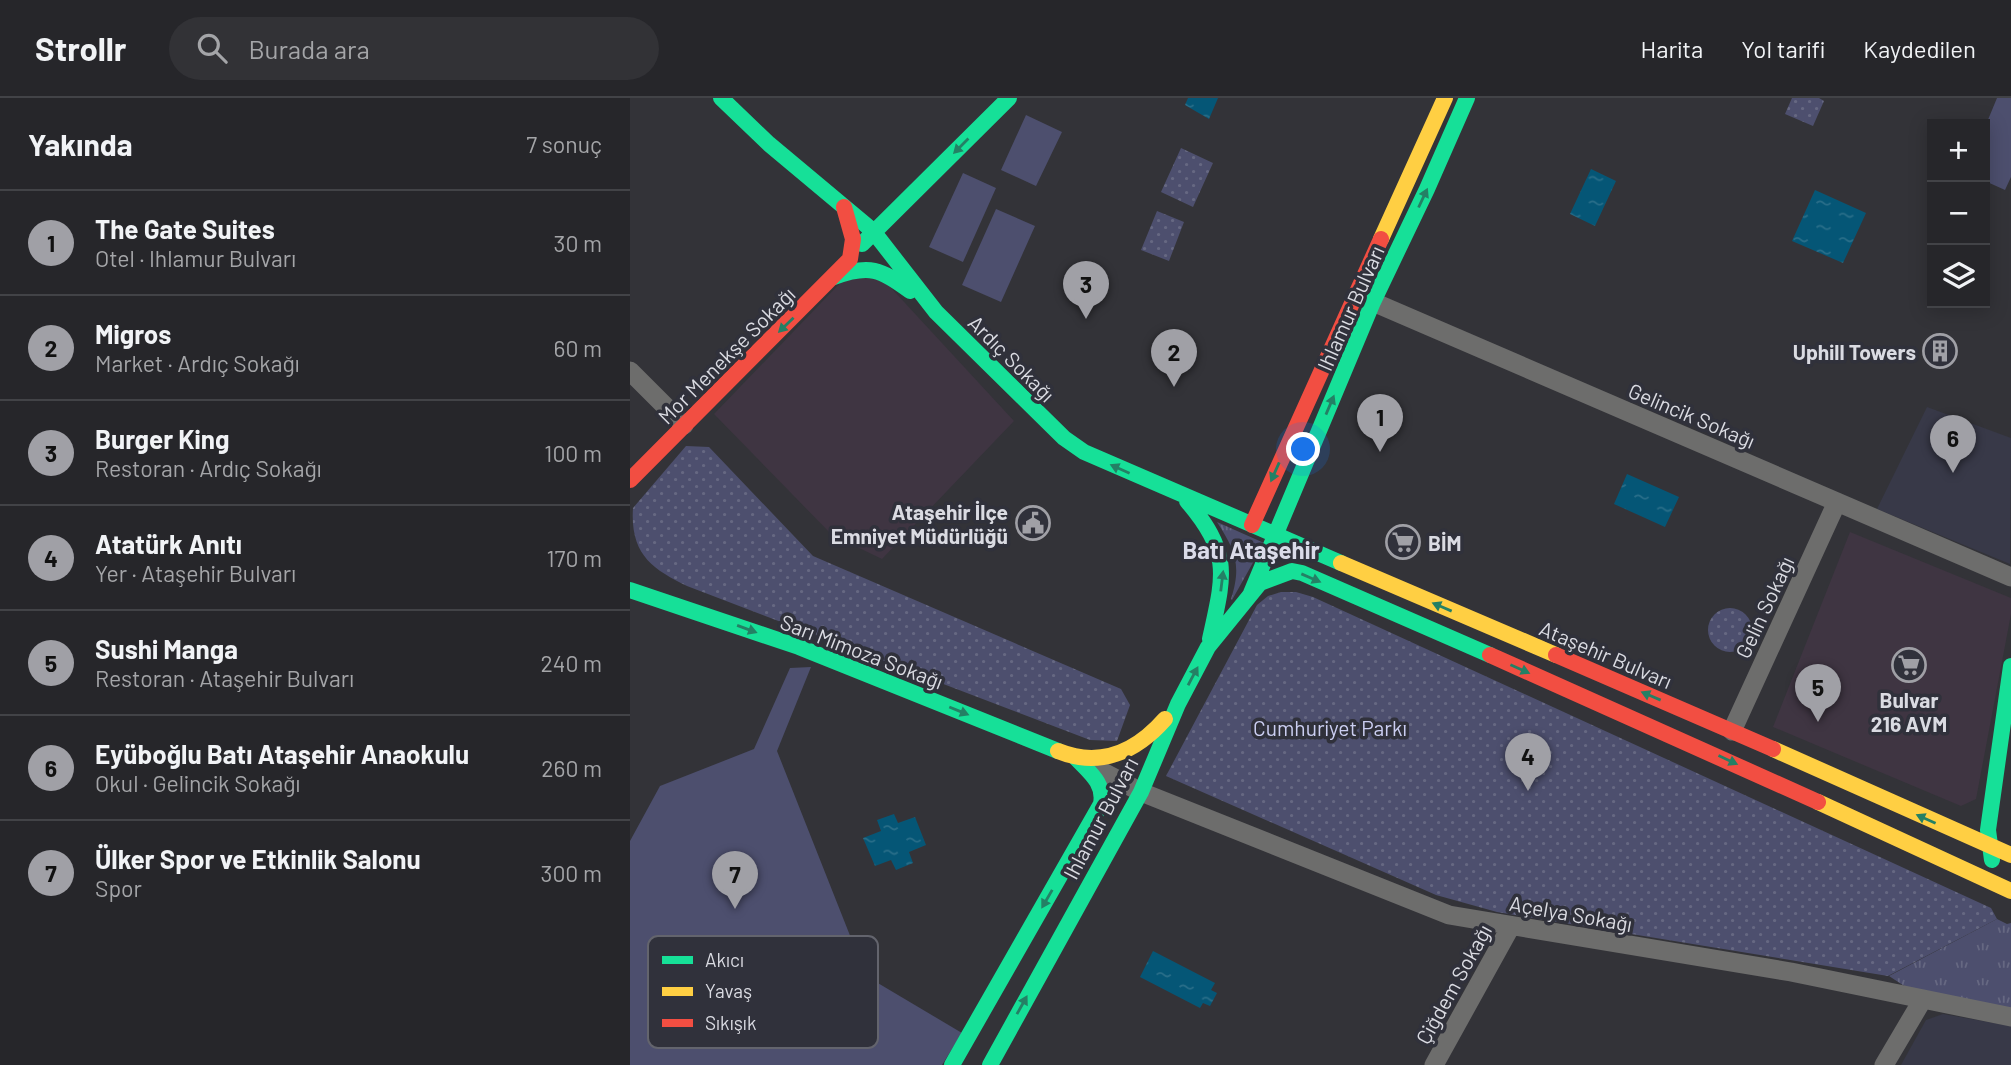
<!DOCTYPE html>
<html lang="tr">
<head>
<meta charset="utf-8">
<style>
	:root { --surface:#26262a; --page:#323236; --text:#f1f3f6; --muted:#a4a5a8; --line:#424347; --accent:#a0a0a6 }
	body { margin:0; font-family:Barlow,sans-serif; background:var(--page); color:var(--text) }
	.controls { position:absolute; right:21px; top:21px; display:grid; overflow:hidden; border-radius:0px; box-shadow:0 4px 18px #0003 }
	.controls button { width:63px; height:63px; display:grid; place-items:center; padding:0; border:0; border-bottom:2px solid var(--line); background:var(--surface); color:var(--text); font:35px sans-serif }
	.you { position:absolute; left:674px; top:352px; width:24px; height:24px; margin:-18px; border:5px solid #fff; border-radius:50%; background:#1a73e8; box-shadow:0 0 0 10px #1a73e833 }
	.badge { display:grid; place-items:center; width:46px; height:46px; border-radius:50%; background:var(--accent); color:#111; font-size:23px; font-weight:700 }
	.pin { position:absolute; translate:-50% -58px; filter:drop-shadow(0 2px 4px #0008) }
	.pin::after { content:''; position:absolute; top:37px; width:24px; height:21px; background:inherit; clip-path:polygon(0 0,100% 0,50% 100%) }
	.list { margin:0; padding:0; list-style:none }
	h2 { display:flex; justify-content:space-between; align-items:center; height:91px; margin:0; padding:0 28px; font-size:30px }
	h2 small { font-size:23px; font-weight:400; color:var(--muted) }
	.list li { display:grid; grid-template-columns:46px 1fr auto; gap:21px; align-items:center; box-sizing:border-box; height:105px; padding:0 28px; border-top:2px solid var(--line) }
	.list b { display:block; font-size:26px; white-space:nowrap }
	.list p { margin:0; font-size:23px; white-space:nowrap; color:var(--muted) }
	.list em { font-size:23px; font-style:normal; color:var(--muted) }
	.icon { flex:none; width:38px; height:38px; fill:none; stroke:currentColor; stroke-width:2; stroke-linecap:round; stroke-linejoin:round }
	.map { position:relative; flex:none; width:1381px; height:967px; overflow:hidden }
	header { display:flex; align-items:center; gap:42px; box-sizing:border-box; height:98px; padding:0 35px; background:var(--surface); border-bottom:2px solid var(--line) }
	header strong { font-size:33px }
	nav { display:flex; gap:38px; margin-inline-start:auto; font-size:24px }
	.search { width:490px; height:63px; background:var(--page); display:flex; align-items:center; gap:18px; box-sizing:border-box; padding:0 24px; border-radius:38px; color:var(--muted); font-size:26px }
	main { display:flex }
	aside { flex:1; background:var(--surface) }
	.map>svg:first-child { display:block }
	.commercial { fill:#3f3542 }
	.built { fill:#383948 }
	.grass { fill:url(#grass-tufts) }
	.park { fill:url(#park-dots) }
	.pitch { fill:#4d4f6e }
	.water { fill:url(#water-ripples) }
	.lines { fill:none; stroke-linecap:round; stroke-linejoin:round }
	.street { stroke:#6d6d6c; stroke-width:19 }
	.fast { stroke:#16e098; stroke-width:16 }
	.slow { stroke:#ffcf43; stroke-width:16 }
	.jam { stroke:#f24e42; stroke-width:16 }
	.oneway { fill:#248065 }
	.labels { text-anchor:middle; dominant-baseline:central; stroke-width:7; stroke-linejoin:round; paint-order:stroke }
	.street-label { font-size:21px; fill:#dadbe2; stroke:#30313b }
	.poi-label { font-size:21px; font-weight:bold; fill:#dadbe2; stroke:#30313b; text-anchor:end }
	.park-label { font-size:21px; fill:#cbcef1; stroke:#30313b }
	.quarter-label { font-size:24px; font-weight:bold; fill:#dadbe9; stroke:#30313b }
	.key { fill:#30313b; stroke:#63646d; stroke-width:2 }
	.key-label { font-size:19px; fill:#dadbe2 }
</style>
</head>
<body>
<header>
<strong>Strollr</strong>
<div class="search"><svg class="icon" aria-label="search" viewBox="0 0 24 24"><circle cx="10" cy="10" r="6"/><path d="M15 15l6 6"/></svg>Burada ara</div>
<nav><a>Harita</a><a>Yol tarifi</a><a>Kaydedilen</a></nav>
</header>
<main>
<aside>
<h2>Yakında<small>7 sonuç</small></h2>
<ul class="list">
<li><span class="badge">1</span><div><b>The Gate Suites</b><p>Otel · Ihlamur Bulvarı</p></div><em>30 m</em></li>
<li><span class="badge">2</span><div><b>Migros</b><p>Market · Ardıç Sokağı</p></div><em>60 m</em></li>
<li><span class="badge">3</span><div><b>Burger King</b><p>Restoran · Ardıç Sokağı</p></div><em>100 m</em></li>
<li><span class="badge">4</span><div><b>Atatürk Anıtı</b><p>Yer · Ataşehir Bulvarı</p></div><em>170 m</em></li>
<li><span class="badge">5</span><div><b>Sushi Manga</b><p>Restoran · Ataşehir Bulvarı</p></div><em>240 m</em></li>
<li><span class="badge">6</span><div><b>Eyüboğlu Batı Ataşehir Anaokulu</b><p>Okul · Gelincik Sokağı</p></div><em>260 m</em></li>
<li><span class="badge">7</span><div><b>Ülker Spor ve Etkinlik Salonu</b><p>Spor</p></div><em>300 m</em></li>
</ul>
</aside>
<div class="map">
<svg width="1381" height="967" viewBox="0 0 1381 967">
	<defs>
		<pattern id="grass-tufts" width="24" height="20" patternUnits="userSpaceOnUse" patternTransform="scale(1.75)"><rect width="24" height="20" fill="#4d4f6e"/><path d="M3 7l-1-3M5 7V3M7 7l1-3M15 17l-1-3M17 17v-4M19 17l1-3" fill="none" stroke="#666882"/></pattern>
		<pattern id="park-dots" width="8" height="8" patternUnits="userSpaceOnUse" patternTransform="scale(1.75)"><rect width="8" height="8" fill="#4d4f6e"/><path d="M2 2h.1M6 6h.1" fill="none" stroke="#666882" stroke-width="1.8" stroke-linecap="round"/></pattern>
		<pattern id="water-ripples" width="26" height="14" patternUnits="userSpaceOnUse" patternTransform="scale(1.75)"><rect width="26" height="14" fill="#055676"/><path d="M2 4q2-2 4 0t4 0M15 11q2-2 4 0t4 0" fill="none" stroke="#296e89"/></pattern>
	</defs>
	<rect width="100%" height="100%" fill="#333338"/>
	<path class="commercial" d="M251,179L384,323L252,461L202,437L84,316L215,180Z
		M1220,434L1381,500V516L1346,701L1331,708L1143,629Z"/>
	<path class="built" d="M1297,309L1381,340L1380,466L1247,411Z
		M1313,916L1381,928V967H1271L1296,922Z"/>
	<path class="grass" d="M587,424L634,445L602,502L601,501C612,467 605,452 587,424Z
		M1367,821L1377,826L1381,825V912L1282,893L1259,878Z"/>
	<path class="park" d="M1162,0H1189L1194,3L1183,28L1155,16Z
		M551,50L583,65L563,109L531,94Z
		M527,113L554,124L539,163L511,152Z
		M56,348L79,349L183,458L491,591L500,607L487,643L460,642L57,488C22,471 0,456 3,410Z
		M651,494H666L683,499L1361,810L1367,821L1258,878L867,814L806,797L536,678L627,507L638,498Z
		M1078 532a22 22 0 1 1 44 0a22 22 0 1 1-44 0Z"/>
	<path class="pitch" d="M1367,0H1381V79L1375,92L1355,83V29Z
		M396,17L432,34L406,88L371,72Z
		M333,75L366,90L333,164L299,149Z
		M366,111L405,128L371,204L332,187Z
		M181,569L147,653L236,878L332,935L312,967H0V743L30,688L124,651L160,570Z"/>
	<path class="water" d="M558,0H588L579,21L555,7Z
		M961,71L986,83L965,128L940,116Z
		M1185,92L1236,115L1213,165L1162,143Z
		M997,376L1049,399L1035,429L984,406Z
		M264,716L268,725L285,719L296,747L279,754L283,765L266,772L261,762L245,768L233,740L251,733L247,722Z
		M523,853L585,885L581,892L587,895L580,908L573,905L570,910L510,879Z"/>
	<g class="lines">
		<path class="street" d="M743,204L1381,479
			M0,273L54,327
			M1102,633L1207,404
			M456,665L511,694L819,817L1161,874L1381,919
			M804,967L881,828
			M1254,967L1293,901"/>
		<path class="fast" d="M91,0L139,46L243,133L306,214L434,340L454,354L711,465
			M232,146L379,0
			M204,179C239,166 251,171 280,193
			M557,403C602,456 594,477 580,541
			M0,492L169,549L428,653
			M621,495L743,204L797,91L837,0
			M1362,762L1358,732L1381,568
			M322,967L471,706C475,685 459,674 446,660
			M360,967L511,694L548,606L578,549L630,485L662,473L672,475L860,557"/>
		<path class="slow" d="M751,141L815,0
			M711,465L926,557
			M1143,651L1381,757
			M428,653C470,670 506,654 535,621
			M1188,704L1381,793"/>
		<path class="jam" d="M0,382L220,161L223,141L214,109
			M622,427L751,141
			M860,557L1188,704
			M926,557L1143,651"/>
	</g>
	<defs><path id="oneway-solid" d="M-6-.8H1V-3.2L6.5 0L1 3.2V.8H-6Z" transform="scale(1.75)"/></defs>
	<g class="oneway">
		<use href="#oneway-solid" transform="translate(331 48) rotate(135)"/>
		<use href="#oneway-solid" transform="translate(793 100) rotate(-65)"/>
		<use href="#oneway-solid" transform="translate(156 227) rotate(136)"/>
		<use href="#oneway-solid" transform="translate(700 307) rotate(-67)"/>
		<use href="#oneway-solid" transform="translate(490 371) rotate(-156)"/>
		<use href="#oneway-solid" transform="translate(645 374) rotate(114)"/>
		<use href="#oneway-solid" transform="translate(681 480) rotate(23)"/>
		<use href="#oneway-solid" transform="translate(592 483) rotate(-83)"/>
		<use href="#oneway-solid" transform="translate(812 509) rotate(-157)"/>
		<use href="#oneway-solid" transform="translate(117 531) rotate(20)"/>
		<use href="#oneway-solid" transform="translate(890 571) rotate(24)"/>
		<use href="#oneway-solid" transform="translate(563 578) rotate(-62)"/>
		<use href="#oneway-solid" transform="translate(1021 598) rotate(-157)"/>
		<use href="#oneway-solid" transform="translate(329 613) rotate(22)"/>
		<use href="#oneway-solid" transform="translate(1098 662) rotate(25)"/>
		<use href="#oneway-solid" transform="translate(1296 721) rotate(-156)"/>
		<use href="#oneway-solid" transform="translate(417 801) rotate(120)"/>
		<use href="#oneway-solid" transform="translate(392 907) rotate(-61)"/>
	</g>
	<defs>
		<g id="building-ring" transform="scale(1.75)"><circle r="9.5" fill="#30313b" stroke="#a0a0a6" stroke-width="1.5"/><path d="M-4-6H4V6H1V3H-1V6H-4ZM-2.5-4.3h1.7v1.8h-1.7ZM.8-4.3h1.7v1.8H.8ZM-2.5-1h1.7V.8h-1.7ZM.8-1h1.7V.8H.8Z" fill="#a0a0a6"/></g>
		<g id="civic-ring" transform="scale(1.75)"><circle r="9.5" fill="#30313b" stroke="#a0a0a6" stroke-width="1.5"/><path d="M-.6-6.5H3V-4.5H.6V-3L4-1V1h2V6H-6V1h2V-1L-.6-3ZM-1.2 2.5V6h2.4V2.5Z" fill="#a0a0a6"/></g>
		<g id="supermarket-ring" transform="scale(1.75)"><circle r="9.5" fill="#30313b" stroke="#a0a0a6" stroke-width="1.5"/><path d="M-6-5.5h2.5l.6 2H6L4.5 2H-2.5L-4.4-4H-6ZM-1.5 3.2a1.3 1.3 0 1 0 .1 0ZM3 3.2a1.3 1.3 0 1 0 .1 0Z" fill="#a0a0a6"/></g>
	</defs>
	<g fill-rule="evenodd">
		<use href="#building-ring" x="1310" y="253"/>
		<use href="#civic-ring" x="403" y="425"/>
		<use href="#supermarket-ring" x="773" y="444"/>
		<use href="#supermarket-ring" x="1279" y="567"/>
	</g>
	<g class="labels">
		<g class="street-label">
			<text transform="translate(720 210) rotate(-66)">Ihlamur Bulvarı</text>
			<text transform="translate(96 257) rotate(-45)">Mor Menekşe Sokağı</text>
			<text transform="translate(382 260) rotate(45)">Ardıç Sokağı</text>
			<text transform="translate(1062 317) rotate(23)">Gelincik Sokağı</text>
			<text transform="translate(1134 509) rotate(-65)">Gelin Sokağı</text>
			<text transform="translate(232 553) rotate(21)">Sarı Mimoza Sokağı</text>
			<text transform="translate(976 556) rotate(23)">Ataşehir Bulvarı</text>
			<text transform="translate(470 720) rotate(-62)">Ihlamur Bulvarı</text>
			<text transform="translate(941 815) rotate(10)">Açelya Sokağı</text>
			<text transform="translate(823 886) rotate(-61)">Çiğdem Sokağı</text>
		</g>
		<g class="poi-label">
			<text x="1286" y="253">Uphill Towers</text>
			<text x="378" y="413">Ataşehir İlçe<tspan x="378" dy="24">Emniyet Müdürlüğü</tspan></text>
			<text x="798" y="444" text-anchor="start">BİM</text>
			<text x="1279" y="601" text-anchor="middle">Bulvar<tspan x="1279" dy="24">216 AVM</tspan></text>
		</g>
		<g class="park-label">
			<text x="700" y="629">Cumhuriyet Parkı</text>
		</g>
		<g class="quarter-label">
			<text x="621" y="451">Batı Ataşehir</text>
		</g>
	</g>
	<rect x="18" y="838" width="230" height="112" rx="10" class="key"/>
	<rect x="32" y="858" width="31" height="8" fill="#16e098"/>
	<rect x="32" y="889" width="31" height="9" fill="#ffcf43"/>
	<rect x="32" y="921" width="31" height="8" fill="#f24e42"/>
	<g class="key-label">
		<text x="75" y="869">Akıcı</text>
		<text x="75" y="900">Yavaş</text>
		<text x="75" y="932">Sıkışık</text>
	</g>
</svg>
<div class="controls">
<button>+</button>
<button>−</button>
<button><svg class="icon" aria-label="layers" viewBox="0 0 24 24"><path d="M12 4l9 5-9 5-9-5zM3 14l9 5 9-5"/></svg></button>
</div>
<div class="you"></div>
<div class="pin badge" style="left:750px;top:354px">1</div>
<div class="pin badge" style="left:544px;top:289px">2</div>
<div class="pin badge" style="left:456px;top:221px">3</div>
<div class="pin badge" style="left:898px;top:693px">4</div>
<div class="pin badge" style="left:1188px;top:624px">5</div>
<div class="pin badge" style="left:1323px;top:375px">6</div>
<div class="pin badge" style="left:105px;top:811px">7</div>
</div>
</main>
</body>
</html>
